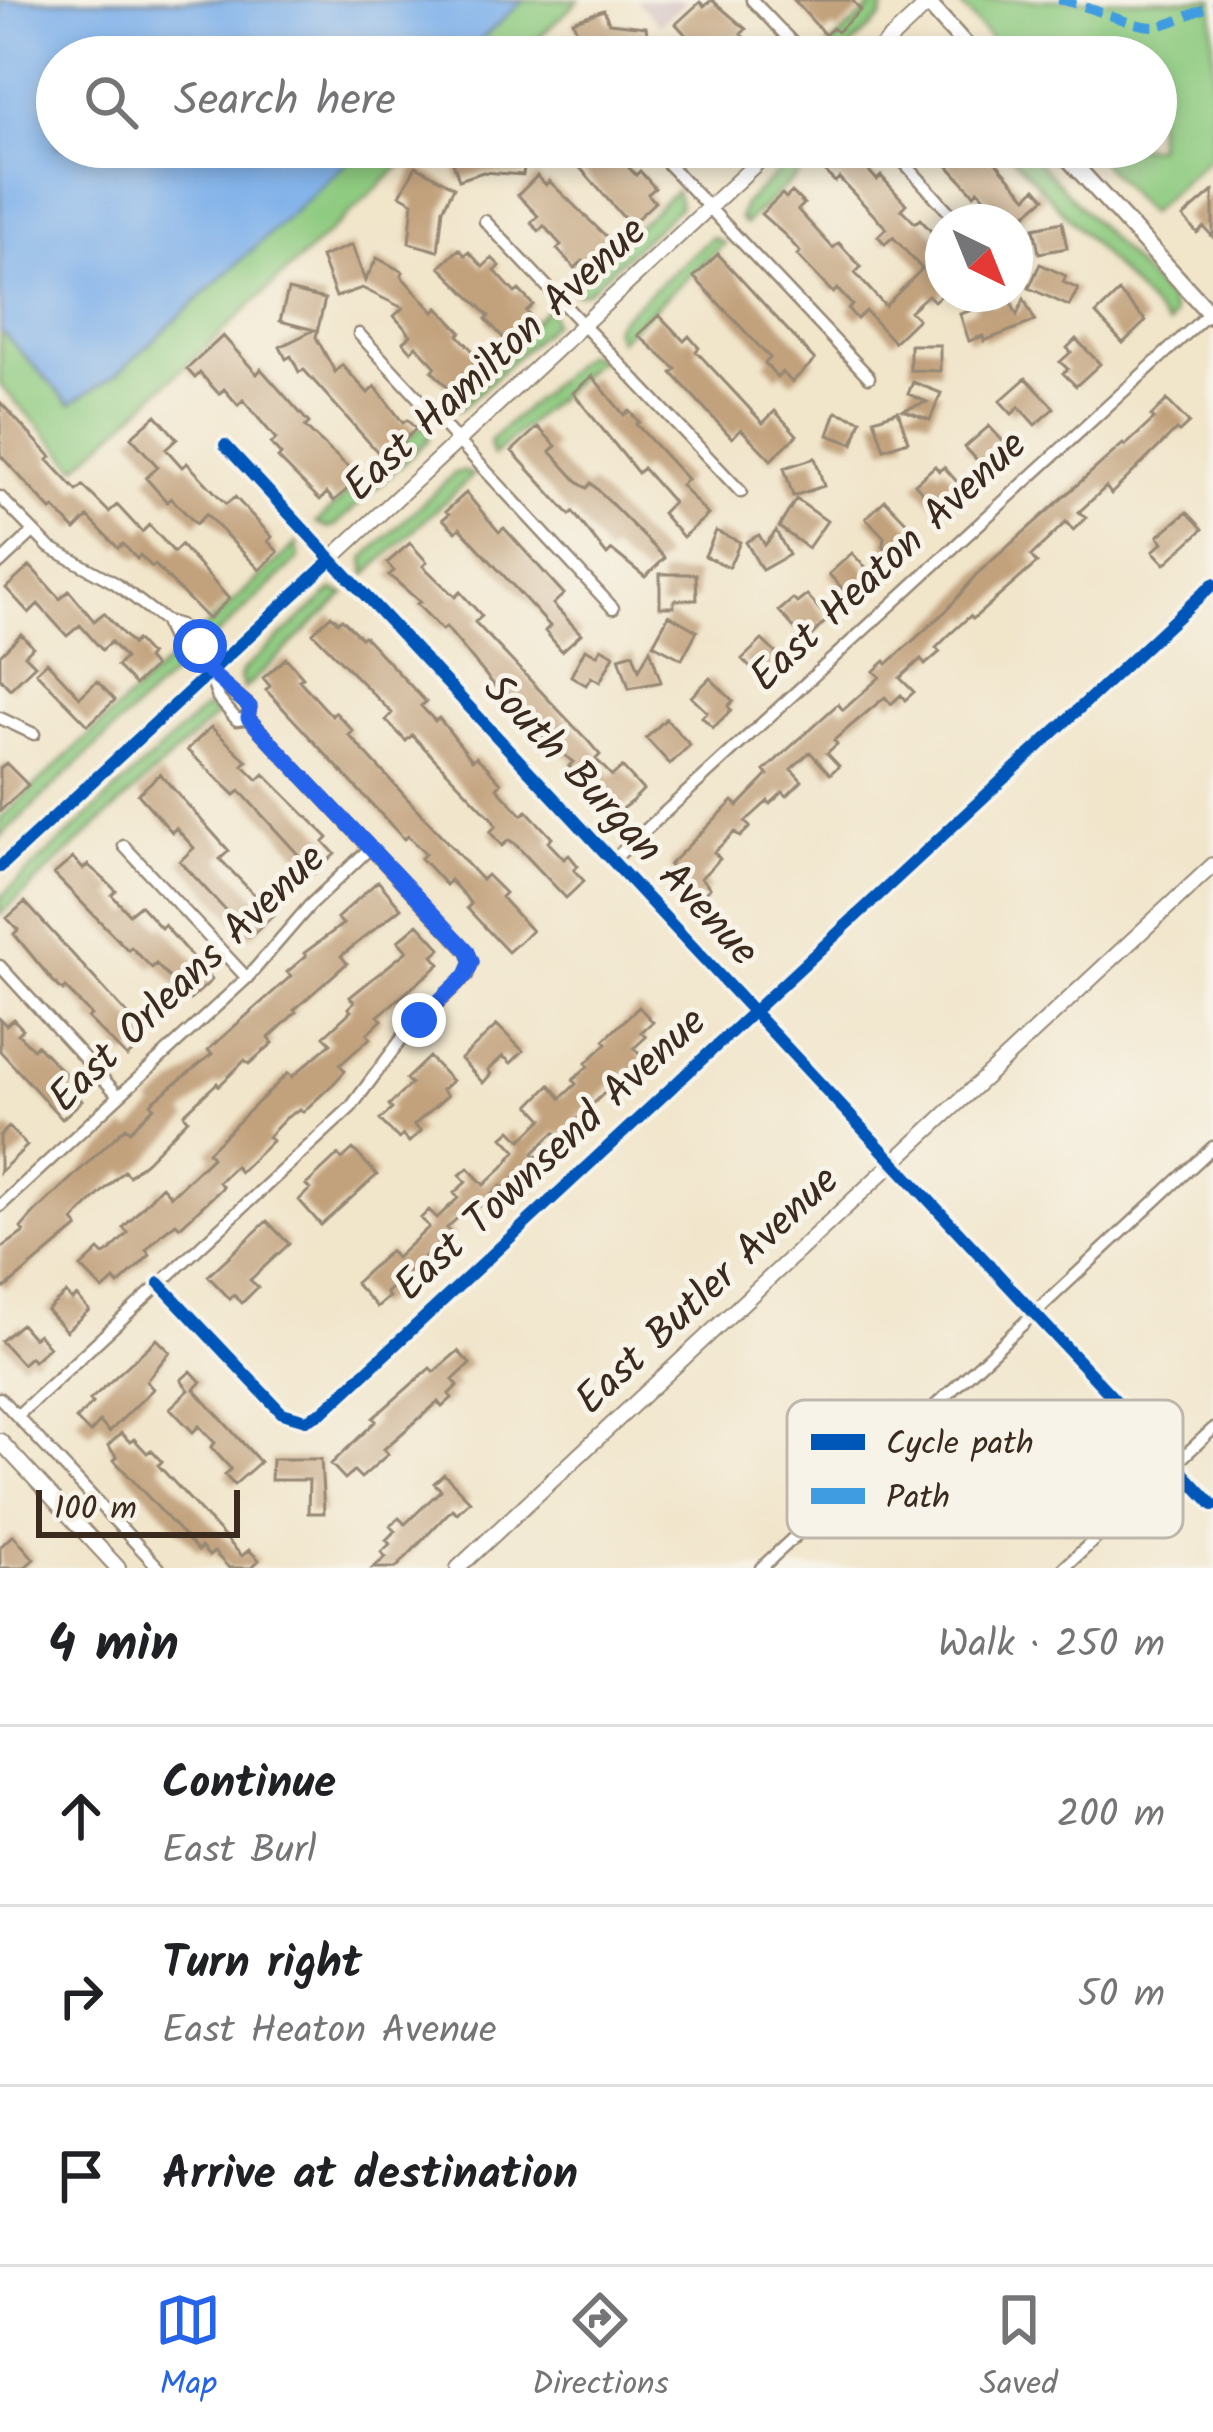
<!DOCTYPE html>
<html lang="en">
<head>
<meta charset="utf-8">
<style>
	:root { --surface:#fff; --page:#f6f6f6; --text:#202124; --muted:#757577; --line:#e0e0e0; --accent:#2563eb }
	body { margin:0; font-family:Kalam,sans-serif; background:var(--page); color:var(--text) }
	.compass { position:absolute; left:925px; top:204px; width:108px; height:108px; border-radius:50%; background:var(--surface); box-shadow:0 6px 18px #0003; rotate:137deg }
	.scale { position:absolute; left:36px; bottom:30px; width:204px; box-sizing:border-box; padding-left:12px; border:6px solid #3b2a1e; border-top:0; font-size:33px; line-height:42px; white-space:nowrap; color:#3b2a1e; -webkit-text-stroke:9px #f7f3e8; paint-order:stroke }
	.stop { position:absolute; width:36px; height:36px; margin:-27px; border:9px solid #2563eb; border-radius:50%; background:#fff }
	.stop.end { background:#2563eb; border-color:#fff; box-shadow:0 3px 12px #0008 }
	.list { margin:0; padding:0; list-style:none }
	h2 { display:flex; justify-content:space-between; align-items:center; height:156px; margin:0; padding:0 48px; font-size:51px }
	h2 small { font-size:39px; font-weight:400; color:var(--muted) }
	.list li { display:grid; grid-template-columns:78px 1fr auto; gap:36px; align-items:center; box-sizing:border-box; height:180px; padding:0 48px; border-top:3px solid var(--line) }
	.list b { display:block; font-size:45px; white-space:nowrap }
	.list p { margin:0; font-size:39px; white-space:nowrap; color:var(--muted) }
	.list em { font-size:39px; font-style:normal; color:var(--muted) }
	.icon { flex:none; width:66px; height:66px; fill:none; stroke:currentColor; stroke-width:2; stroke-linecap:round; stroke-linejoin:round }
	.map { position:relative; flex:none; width:1213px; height:1568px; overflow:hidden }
	.search { position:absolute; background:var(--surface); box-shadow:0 6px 18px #0003; left:36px; right:36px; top:36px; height:132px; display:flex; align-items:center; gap:30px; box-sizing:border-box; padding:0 42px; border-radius:66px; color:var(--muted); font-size:45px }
	.sheet { height:696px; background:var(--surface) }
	nav { display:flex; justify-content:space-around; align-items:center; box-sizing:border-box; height:168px; border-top:3px solid var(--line); background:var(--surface); font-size:33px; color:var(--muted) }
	nav a { display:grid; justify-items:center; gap:6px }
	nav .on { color:var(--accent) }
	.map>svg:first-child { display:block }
	.industrial { fill:#d2bfc1 }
	.green { fill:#8fcb81; stroke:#657a50; stroke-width:3 }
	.water { fill:#7eb0ea; stroke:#5c6d84; stroke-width:3 }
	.building { fill:#c2a27d }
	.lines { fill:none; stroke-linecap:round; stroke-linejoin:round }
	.minor-casing { stroke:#968874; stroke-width:15 }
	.tertiary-casing { stroke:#968874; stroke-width:18 }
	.secondary-casing { stroke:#968874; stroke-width:20 }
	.minor { stroke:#fff; stroke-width:10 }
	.tertiary { stroke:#fff; stroke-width:14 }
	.secondary { stroke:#fff; stroke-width:15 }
	.quiet { stroke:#3f9ce0; stroke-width:9; stroke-dasharray:18 9; stroke-linecap:butt }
	.cycleway-casing { stroke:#f7f3e8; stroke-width:20 }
	.cycleway { stroke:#0057b8; stroke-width:12 }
	.route { stroke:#2563eb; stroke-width:15 }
	.labels { text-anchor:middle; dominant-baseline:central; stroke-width:10; stroke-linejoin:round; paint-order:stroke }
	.street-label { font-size:42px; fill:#3b2a1e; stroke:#f7f3e8 }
	.key { fill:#f7f3e8; stroke:#bfb7ab; stroke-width:3 }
	.key-label { font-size:33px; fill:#3b2a1e }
</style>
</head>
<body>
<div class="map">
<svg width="1213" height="1568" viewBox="0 0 1213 1568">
	<rect width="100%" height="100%" fill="#f7f3e8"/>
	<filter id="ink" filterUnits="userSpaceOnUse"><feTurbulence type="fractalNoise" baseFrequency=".00833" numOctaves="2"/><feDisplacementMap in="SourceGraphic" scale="24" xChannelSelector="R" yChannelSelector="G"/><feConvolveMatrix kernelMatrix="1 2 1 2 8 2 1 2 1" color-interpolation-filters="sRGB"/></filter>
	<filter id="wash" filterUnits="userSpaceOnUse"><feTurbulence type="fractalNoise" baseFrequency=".004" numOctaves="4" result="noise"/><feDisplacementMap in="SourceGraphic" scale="48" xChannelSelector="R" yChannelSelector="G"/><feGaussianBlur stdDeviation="2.7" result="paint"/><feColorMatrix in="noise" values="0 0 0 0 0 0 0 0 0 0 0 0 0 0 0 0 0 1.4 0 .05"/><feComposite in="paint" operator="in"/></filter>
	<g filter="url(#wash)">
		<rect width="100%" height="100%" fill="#f1e5ca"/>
		<path class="industrial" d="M636,0H687L659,25Z"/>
		<path class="green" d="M0,0H579L518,57H57V147H421L77,467L0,385Z
			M865,0H885L881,18L840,57H827L822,52L871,8Z
			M956,0H1213V154L1148,214L1088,147H1156V57H1007Z
			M805,147H828L745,224L740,218L744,204Z
			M1003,147H1024L1170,302L1174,315L1168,325Z
			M676,190L680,206L587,292L578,294L571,289Z
			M712,237L725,243L619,340L614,329L617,322Z
			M550,306L553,323L461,409L452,411L444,405Z
			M585,354L599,359L493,456L489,445L492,439Z
			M424,424L429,431L428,440L335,526L327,528L316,523Z
			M462,471L473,475L366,575L364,558L455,473Z
			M297,543L299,559L216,636L206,638L198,634Z
			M333,590L345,594L244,689L240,678L243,670Z
			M173,657L177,664L174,673L0,837V819Z
			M205,708L220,712L0,915V898Z"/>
		<path class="water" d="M0,0H524L462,57H57V147H364L117,374L70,404L0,330Z"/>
		<g id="blocks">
			<path class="building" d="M712,0L746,29L741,34L762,57H706L676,24L700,2L704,6Z
				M794,0H852L861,10L837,32L833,28L825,35Z
				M604,10L609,23L646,27L650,55L586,57L573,21Z
				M448,147H520L519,159L525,160L523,175L483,172L459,180Z
				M562,147H599L604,155L612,147H628L618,156L636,175L640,171L655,188L648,194L655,202L630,225Z
				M835,147H848L877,180L881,176L906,204L901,209L915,223L920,219L942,243L932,252L943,263V293L934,301L928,295L910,311L918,319L894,342L866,311L857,319L848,309L852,305L837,289L833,293L797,255L800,252L786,236L761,214L782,194L786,198L792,192L804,204L798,210L833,248L839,243L861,267L855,273L885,306L922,269L893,237L885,244L878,236L886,228L839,178L835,182L823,170L829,164L823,158Z
				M931,147H973L987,161L991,157L1027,197L1036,188L1045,198L1017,222L1008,212L1003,216L978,190L974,194Z
				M416,166L454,187L443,209L438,251L409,243L413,202L400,195Z
				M537,176L546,185L549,181L612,242L588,266L583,261L575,268L557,249L561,245L544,226L539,231L531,223L538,216L518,195Z
				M1213,191V237L1204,227L1197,233L1183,217Z
				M1062,222L1067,248L1039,253L1034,228Z
				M352,245L365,281L377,258L403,272L401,276L434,312L438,308L461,332L458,335L485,364L462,386L457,382L449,389L432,371L436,367L416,346L411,351L403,342L411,335L394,316L403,308L362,288L336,297L321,257Z
				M459,249L465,255L469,252L483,267L492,258L500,266L495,271L515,293L519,290L533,305L526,311L533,320L508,343L486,319L489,316L440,267Z
				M718,254L815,360L792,382L782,372L777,377L765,363L770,358L694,277Z
				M1040,264L1066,276L1063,282L1078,289L1069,306L1029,288Z
				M288,290L325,299L316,337L335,372L342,365L368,393L375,386L403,423L407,420L416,429L384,459L304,370L299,372L291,356L286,359L280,347L314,330L280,321Z
				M1119,292L1146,321L1123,343L1096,314Z
				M1009,298L1017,315L1024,299L1035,321L984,341L983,336L969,341L960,314L976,309L975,305L989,300L991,306Z
				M659,315L684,341L689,336L699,348L696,351L763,423L775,411L797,435L771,460L741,429L732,438L672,373L676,369L638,335Z
				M223,336L257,374L261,369L309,423L305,427L360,478L334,501L327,493L320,500L278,458L281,455L271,444L276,439L243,400L238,405L224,389L219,394L200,373L195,378L187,369Z
				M1076,339L1100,364L1076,386L1063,373L1068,369L1060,362L1071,352L1067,348Z
				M910,345H940V371L910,370Z
				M592,376L624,415L629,411L639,422L636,424L687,479L681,485L708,515L683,537L662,513L673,502L643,468L638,473L573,393Z
				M1026,378L1054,408L1035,425L1019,407L1012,414L1000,401Z
				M913,382L941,393L930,420L903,410L927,402L908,394Z
				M1167,400L1189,423L1179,432L1176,430L1111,494L1106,487L1079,512L1086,518L1073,530L1066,522L1031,556L1037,563L973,619L970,616L949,635L936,648L940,652L925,665L921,659L900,678L914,692L905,700L901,695L891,704L885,697L834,740L837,744L827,753L839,766L830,774L810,752L791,769L802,781L787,796L783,792L770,804L768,801L745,822L750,827L740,837L735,832L714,852L720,859L701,878L710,888L697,901L669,865L733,801L738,806L768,775L764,771L838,704L843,710L880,677L874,671L885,661L887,664L947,610L977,574L1123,444L1125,446L1154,419L1151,416Z
				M0,402L51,457L48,460L77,491L83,486L109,512L117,505L142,532L149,525L174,552L181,545L229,599L208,619L155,565L152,567L140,555L137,559L123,544L118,548L88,517L75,530L54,508L51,510L0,455Z
				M898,411L908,441L884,449L874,419Z
				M836,412L861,420L853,444L828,435Z
				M156,415L177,439L166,449L182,467L187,463L226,504L235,497L272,537L268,541L278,552L260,570L206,514L196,524L171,498L167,502L146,478L158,467L131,437Z
				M989,426L1009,448L987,471L965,447Z
				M538,427L556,446L550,451L580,484L587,488L591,483L665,558L645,577L612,550L607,555L573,512L570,515L512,451Z
				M815,458L824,486L793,496L784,468Z
				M935,466L939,471L944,467L965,491L941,514L915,484Z
				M466,493L499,532L504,528L564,594L553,604L581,634L562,651L545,631L550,626L460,528L456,532L443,519L449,514L446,511Z
				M796,499L827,521L808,548L779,527Z
				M885,500L912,528L904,536L911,542L894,558L883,546L884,537L866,518Z
				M1187,512L1203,529L1165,564L1153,551L1163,542L1158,536Z
				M716,531L740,542L729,567L705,556Z
				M776,531L789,555L762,570L746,542L759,535L765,545Z
				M410,543L427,562L423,566L455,597L460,592L482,616L475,622L588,741L600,755L596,759L612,776L622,767L643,790L632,801L619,811L583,772L579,776L569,766L573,762L532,728L518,711L522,707L507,692L503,696L446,627L442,630L417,604L420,602L389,575L394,571L387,563Z
				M852,553L873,576L850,597L829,574Z
				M30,566L60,599L69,591L94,621L104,613L132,644L136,640L150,655L147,659L154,667L135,685L117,666L125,658L111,642L102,650L80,625L67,636L38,604L29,613L6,588Z
				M660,574H696L697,600H674V607H660Z
				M807,595L828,619L806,641L779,611L793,599L797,603Z
				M331,615L338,622L342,619L361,638L364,636L426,702L421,706L435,721L439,718L472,760L476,757L487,767L501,783L497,788L522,815L527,811L552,838L548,842L564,859L569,855L578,866L574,870L584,881L566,898L514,843L509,840L502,846L490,832L496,826L492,819L412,735L406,741L386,720L392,713L313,633Z
				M669,615L697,631L682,659L653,644Z
				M21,634L33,647L25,655L35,665L10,689L0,678V655Z
				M762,640L782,659L761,679L742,659Z
				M601,648L614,655L600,682L591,677L586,685L571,676L585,649L597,655Z
				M650,649L661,682L629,688L619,657L633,653L639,670Z
				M286,658L303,677L299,680L332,716L335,712L353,731L349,735L482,880L487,875L505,893L501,897L532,931L508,952L467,908L471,904L465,896L450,880L446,885L421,858L425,854L408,836L404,839L266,690L270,686L263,678Z
				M47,662L80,697L97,681L115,700L88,725L36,672Z
				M710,678L733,701L728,706L731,710L713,728L702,717L707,712L691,697Z
				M666,719L690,745L670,764L646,738Z
				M211,727L247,761L243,765L258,780L264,774L328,838L324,842L335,854L315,873L240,791L235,795L187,750Z
				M6,763L28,785L0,811V768Z
				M160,774L229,851L220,859L274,915L250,937L180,861L194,848L176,828L172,832L138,794Z
				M73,858L83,869L88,865L105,880L116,891L112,895L129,914L140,905L161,928L164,925L212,980L190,1000L156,964L152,968L131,947L128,950L54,874Z
				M378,881L401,908L341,956L347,963L294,1010L296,1012L269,1038L273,1043L249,1064L245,1060L219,1086L217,1083L184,1114L188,1119L147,1161L129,1176L124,1171L80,1213L73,1221L78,1227L5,1288L0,1283V1249L24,1232L21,1228L35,1212L126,1127L130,1131L154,1107L151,1103L212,1054L208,1050L291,976L287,972L306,956L304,953L343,924L337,918Z
				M25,902L148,1037L127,1057L88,1018L91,1015L66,988L63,991L52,980L14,934L18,930L7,918Z
				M418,924L441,949L433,956L440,964L378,1016L382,1020L367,1034L370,1038L340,1065L345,1071L334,1083L303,1112L300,1109L286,1118L268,1137L272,1141L240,1172L235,1166L219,1182L223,1187L180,1227L176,1223L163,1233L146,1250L150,1255L118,1285L114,1280L103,1290L81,1267L99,1250L104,1255L108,1253L128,1233L123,1228L162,1186L171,1196L212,1157L208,1152L288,1073L292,1077L331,1043L324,1036L351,1011L348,1008L354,1002L350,997L407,951L398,941Z
				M639,1007L653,1022L641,1032L646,1037L634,1048L644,1060L633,1071L630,1068L559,1137L555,1132L533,1153L537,1157L503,1188L501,1186L480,1206L475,1201L447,1228L454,1236L442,1247L438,1244L386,1293L389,1297L377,1307L355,1283L390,1251L396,1258L429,1227L421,1218L429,1210L437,1218L458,1198L454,1193L466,1182L460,1175L468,1168L484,1185L503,1167L516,1151L503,1137L511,1130L521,1140L543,1119L530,1105L550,1085L561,1098L576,1084L573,1080L588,1066L586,1063L607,1043L604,1040Z
				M0,1019L6,1025L13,1019L23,1029L18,1034L33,1049L37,1045L75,1085L71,1089L82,1101L62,1119L0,1051Z
				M497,1025L523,1051L511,1063L503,1056L488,1070L491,1074L483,1083L461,1059Z
				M429,1057L452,1081L442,1090L447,1096L414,1125L421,1131L409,1142L403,1135L399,1139L380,1120L392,1109L389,1105L411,1084L406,1079Z
				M9,1127L27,1146L0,1172V1136Z
				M353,1149L377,1175L321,1225L299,1200L310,1189L306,1185L338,1155L342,1159Z
				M267,1221L289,1244L250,1280L258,1287L242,1303L234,1295L230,1299L208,1276Z
				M66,1293L72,1300L77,1296L89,1310L66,1331L47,1310Z
				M21,1324L33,1338L38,1334L49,1347L33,1361L30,1357L22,1364L1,1341Z
				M157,1339L170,1352L146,1381L153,1389L109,1432L100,1422L90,1433L76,1419L93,1403L90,1400Z
				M458,1351L470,1364L453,1380L458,1385L449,1394L452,1398L442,1407L438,1402L384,1449L388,1454L361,1478L354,1471L345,1479L331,1464L376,1421L373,1418L430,1368L434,1372Z
				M191,1371L201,1382L194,1389L260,1462L234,1485L225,1475L231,1469L211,1447L215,1443L199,1426L193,1432L170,1408L189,1390L181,1380Z
				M121,1433L130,1442L134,1439L147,1453L151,1450L162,1462L158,1465L242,1556L249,1550L259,1560L251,1568H229L214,1552L209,1556L201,1547L198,1551L114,1460L117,1457L108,1446Z
				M272,1459H321L324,1513H308L309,1480H271Z
				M444,1474L470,1501L457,1513L452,1509L396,1568H373L386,1557L381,1552L390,1544L386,1540L395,1531L390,1526L399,1518L405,1524L441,1490L434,1483Z
				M13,1535L34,1559L24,1568H0V1547Z"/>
		</g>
	</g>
	<g filter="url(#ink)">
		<use href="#blocks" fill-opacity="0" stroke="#968874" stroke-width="3"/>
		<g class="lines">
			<g class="minor-casing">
				<path id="minor" d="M752,0L806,57
					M652,147L869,377
					M890,147L958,222
					M485,221L741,492
					M359,334L613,608
					M225,445L1213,1505
					M0,497L49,547L115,583L165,621L179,625L199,646L218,698L237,720L248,718
					M0,563L33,532
					M0,718L34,734
					M124,846L247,978
					M613,860L1209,313
					M0,966L118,1095
					M0,1206L247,978L310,905L370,848
					M159,1283L282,1413L306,1420L324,1411L1213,584
					M0,1398L159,1568
					M17,1416L351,1107L406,1033L467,975L472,962L467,951L248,718L250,707C223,679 174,660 165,621
					M761,1568L1213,1147
					M1064,1568L1213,1429"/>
			</g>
			<g class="tertiary-casing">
				<path id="tertiary" d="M871,57L928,4
					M0,867L774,147
					M0,1441L118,1568
					M458,1568L1213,865"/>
			</g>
			<g class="secondary-casing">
				<path id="secondary" d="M925,0L976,57
					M1058,147L1213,317"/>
			</g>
			<use href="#minor" class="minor"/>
			<use href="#tertiary" class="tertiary"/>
			<use href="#secondary" class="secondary"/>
			<path class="quiet" d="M1058,0C1088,4 1136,30 1159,26C1177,22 1195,11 1213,6"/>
			<g class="cycleway-casing">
				<path id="cycleway" d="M225,445L1213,1505
					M0,867L331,560
					M159,1283L282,1413L306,1420L324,1411L1213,584"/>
			</g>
			<use href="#cycleway" class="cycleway"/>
		</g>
	</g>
	<g class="lines" filter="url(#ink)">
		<path class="route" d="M200,646L210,672L250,707L248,718L467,950L472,962L466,975L419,1020"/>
	</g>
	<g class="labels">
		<g class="street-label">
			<text transform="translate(496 360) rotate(-43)">East Hamilton Avenue</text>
			<text transform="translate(889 562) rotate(-43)">East Heaton Avenue</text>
			<text transform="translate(620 821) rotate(47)">South Burgan Avenue</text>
			<text transform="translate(188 979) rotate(-44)">East Orleans Avenue</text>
			<text transform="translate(551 1155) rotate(-43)">East Townsend Avenue</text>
			<text transform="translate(708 1291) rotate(-43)">East Butler Avenue</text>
		</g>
	</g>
	<rect x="787" y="1400" width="396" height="138" rx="18" class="key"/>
	<rect x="811" y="1434" width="54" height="16" fill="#0057b8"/>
	<rect x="811" y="1488" width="54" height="16" fill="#3f9ce0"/>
	<g class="key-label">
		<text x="886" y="1454">Cycle path</text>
		<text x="886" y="1508">Path</text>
	</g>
</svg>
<svg class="compass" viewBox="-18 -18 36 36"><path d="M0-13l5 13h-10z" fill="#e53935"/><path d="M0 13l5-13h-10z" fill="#757577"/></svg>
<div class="scale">100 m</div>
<div class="stop" style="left:200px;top:646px"></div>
<div class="stop end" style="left:419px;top:1020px"></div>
<div class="search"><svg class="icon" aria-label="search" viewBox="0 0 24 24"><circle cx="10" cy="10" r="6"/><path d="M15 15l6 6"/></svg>Search here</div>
</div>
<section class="sheet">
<h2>4 min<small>Walk · 250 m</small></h2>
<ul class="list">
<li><svg class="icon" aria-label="ahead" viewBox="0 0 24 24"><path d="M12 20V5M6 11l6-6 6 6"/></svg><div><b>Continue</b><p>East Burl</p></div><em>200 m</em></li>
<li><svg class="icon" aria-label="right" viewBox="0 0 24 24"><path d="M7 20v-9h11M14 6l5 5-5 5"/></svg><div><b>Turn right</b><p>East Heaton Avenue</p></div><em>50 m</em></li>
<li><svg class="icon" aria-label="arrive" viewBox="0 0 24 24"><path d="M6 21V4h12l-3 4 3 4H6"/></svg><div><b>Arrive at destination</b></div></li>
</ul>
</section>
<nav>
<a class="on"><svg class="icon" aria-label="map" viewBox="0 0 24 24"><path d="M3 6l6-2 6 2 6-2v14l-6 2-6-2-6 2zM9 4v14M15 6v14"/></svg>Map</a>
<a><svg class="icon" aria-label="directions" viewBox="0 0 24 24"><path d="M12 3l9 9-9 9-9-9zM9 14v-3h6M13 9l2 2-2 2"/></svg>Directions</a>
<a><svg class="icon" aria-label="saved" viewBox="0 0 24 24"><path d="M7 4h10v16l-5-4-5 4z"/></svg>Saved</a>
</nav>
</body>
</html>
